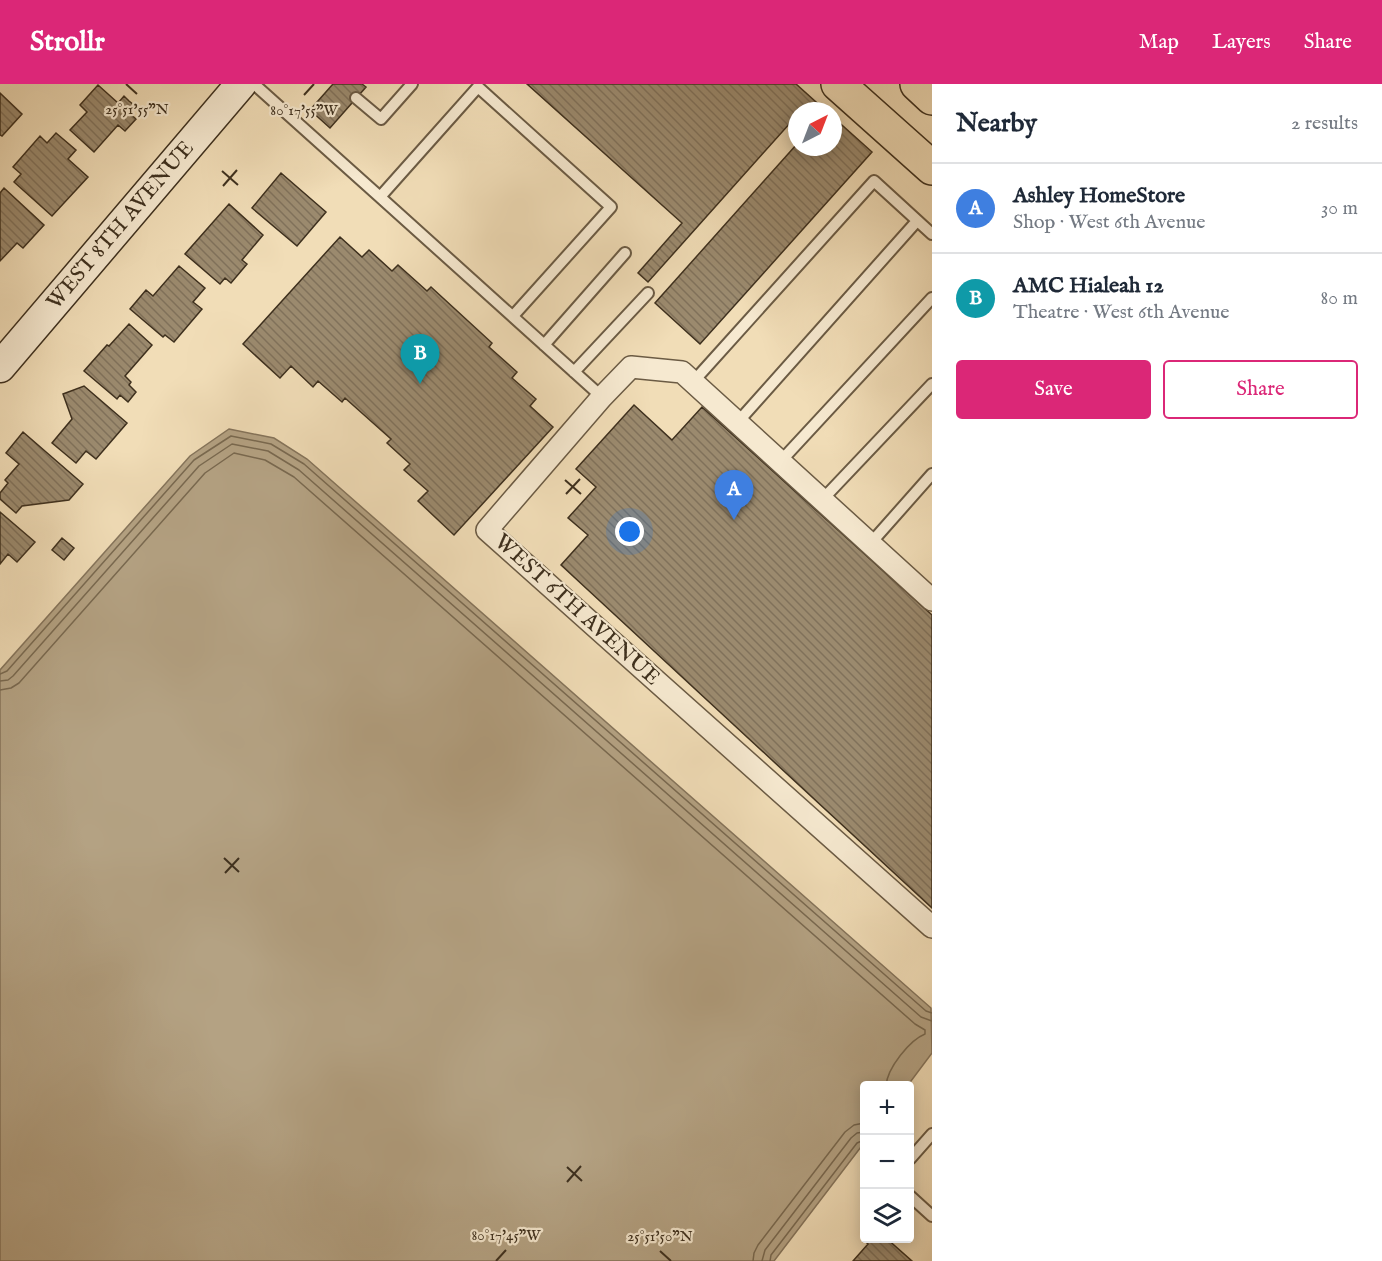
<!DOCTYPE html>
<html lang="en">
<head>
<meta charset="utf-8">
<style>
	:root { --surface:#fff; --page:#f6f6f7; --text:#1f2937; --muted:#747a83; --line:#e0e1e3; --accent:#db2777 }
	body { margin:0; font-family:"IM FELL English",serif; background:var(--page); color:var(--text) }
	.controls { position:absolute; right:18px; bottom:18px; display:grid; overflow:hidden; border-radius:6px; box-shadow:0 3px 15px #0003 }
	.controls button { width:54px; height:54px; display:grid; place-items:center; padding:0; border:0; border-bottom:2px solid var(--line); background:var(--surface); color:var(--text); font:30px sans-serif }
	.compass { position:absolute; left:788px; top:18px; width:54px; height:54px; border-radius:50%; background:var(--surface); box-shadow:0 3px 15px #0003; rotate:42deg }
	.you { position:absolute; left:630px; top:448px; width:21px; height:21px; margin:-15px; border:4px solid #fff; border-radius:50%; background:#1a73e8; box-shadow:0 0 0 9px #1a73e833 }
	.badge { display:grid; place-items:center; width:39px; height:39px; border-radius:50%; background:var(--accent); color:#fff; font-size:20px; font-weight:700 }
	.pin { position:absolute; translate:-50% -50px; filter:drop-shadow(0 2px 3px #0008) }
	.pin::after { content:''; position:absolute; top:32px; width:21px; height:18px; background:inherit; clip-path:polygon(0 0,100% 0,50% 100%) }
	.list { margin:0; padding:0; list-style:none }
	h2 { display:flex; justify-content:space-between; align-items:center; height:78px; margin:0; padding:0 24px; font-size:26px }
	h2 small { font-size:20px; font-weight:400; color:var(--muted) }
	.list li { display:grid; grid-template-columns:39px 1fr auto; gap:18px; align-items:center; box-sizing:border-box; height:90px; padding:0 24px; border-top:2px solid var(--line) }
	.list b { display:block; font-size:22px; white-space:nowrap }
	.list p { margin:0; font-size:20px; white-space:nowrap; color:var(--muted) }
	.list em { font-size:20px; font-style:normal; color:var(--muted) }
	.actions { display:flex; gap:12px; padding:18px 24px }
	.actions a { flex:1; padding:14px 0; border:2px solid var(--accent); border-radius:6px; text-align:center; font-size:21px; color:var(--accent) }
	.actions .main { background:var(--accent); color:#fff }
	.icon { flex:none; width:33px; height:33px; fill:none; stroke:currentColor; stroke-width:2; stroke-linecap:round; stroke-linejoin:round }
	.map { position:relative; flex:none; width:932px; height:1177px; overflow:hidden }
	header { display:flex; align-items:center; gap:36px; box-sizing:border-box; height:84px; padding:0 30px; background:var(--accent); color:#fff }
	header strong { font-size:28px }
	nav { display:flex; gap:33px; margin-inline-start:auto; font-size:21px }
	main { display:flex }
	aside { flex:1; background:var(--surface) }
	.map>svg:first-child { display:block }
	.water { fill:#b4a283; stroke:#85745b; stroke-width:1.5 }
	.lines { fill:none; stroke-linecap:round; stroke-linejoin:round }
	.shore { stroke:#796950; stroke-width:1.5 }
	.building { fill:url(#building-back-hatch); stroke:#3e301e; stroke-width:1.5 }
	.lane-casing { stroke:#6b5b44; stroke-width:14 }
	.street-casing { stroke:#6b5b44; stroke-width:24 }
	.secondary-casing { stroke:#3e301e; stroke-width:33 }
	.primary-casing { stroke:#3e301e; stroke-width:36 }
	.lane { stroke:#f6e9d0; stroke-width:10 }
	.street { stroke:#f6e9d0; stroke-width:21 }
	.secondary { stroke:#f6e9d0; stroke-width:30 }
	.primary { stroke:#f1ddb7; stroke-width:33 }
	.ticks { fill:none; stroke:#3e301e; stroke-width:2 }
	.labels { text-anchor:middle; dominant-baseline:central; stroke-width:4.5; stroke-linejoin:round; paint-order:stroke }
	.street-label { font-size:22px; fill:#3e301e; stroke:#f6e9d0 }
	.ticks-label { font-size:15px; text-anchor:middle; fill:#3e301e; stroke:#f6e9d0; stroke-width:4.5; stroke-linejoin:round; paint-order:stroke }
</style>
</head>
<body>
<header>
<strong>Strollr</strong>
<nav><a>Map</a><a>Layers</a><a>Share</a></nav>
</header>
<main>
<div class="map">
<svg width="932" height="1177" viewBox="0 0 932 1177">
	<defs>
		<pattern id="building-back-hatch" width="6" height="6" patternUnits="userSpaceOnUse" patternTransform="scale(1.5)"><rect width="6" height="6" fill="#9b8a6e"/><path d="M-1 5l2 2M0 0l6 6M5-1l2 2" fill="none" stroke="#80715a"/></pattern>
	</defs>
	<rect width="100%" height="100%" fill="#f1ddb7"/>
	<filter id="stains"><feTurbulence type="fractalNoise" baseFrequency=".00333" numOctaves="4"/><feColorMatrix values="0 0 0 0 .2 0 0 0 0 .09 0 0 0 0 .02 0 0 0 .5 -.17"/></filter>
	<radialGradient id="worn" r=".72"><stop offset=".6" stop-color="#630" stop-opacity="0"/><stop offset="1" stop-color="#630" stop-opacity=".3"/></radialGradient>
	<path class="water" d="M229,345L274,354L307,375L931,924L932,969L908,1001L864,1002V1059L774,1177H0V586L190,372Z"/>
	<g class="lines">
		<path class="shore" d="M0,590L7,587L194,376L231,352L271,360L304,380L926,927L932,929
			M0,597L8,596L13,592L199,382L232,360L268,367L299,386L921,933L932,937
			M0,606L11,604L19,599L205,389L234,369L265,376L294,393L915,940L925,946V950C910,956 887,984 886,1002
			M753,1177L754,1169L758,1161L845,1048L854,1041L864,1039
			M762,1177L765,1166L851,1054L857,1049L864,1048
			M770,1177L771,1171L857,1059L864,1056"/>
	</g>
	<path class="building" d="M333,0H362L366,3L330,44L310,26Z
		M527,0H796L826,27H797V44L791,38L648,198L638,189L682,139Z
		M98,1L118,19L124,12L129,17L134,21L128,28L136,35L125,47L118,41L94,68L70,46L87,28L80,21Z
		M0,9L22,30L2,52L0,51Z
		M833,33L872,68L700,260L655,219L797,60V63H833Z
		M56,49L76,66L68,75L88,93L52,132L14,98L21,90L13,83L40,52L47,59Z
		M281,89L326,128L297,162L252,124Z
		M4,104L44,141L23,164L17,159L0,177V109Z
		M229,120L263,151L242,176L247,180L231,199L225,194L220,200L185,170Z
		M340,153L362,173L369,166L392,187L398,181L427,207L431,203L492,259L489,263L517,288L512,294L536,315L530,322L553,343L454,451L418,417L428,407L404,386L410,380L387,359L391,355L345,314L342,318L318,297L313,303L291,282L280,294L243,260Z
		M179,182L205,204L193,218L202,225L174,258L165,251L163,253L130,225L146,206L153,212Z
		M129,240L152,261L125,292L131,298L129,301L136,308L128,318L120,311L117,315L84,287L107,261L109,262Z
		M84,302L127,339L96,375L86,367L76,379L52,359L72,335L63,310Z
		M634,321L672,356L702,323L932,531V824L561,481L588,451L568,434L596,403L576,385Z
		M23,348L83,400L69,416L22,422L16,429L0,415V409L8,399L5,396L19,380L6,369Z
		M0,428L35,458L17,478L8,470L0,480Z
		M62,454L74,464L64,476L52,466Z
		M864,1153L886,1154L912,1177H853L868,1160L863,1155Z"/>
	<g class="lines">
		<g class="lane-casing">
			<path id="lane" d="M254,0L380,113
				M356,14L381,35L412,0
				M513,232L611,123L478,3L380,113L602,313
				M544,261L625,169
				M574,288L648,209
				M693,298L874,97L932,150
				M737,339L917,137
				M780,378L932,214
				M822,416L932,300
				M870,460L932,390
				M910,1075L932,1050
				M910,1112L932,1132"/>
		</g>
		<g class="street-casing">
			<path id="street" d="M932,516L682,288L631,283L602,313L487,446L932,843"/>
		</g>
		<g class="secondary-casing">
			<g id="secondary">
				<path id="s1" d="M0,283L241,0"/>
			</g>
		</g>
		<g class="primary-casing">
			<path id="primary" d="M838,0L932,84
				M917,0L932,14"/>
		</g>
		<use href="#lane" class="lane"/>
		<use href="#street" class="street"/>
		<use href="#secondary" class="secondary"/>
		<use href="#primary" class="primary"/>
	</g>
	<path class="ticks" d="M126,0L137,10M304,11L314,0M222,87L238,101M223,102L237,86M565,396L581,410M566,410L580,395M224,774L239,788M225,789L239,774M567,1083L582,1097M567,1098L581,1082M660,1167L671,1177M496,1177L506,1166"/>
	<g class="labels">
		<g class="street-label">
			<text stroke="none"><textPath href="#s1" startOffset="186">WEST 8TH AVENUE</textPath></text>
			<text transform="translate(577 526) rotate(42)">WEST 6TH AVENUE</text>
		</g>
	</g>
	<g class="ticks-label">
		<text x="137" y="30">25°51'55"N</text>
		<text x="304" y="31">80°17'55"W</text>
		<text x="506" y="1156">80°17'45"W</text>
		<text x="660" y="1157">25°51'50"N</text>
	</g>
	<rect width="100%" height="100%" filter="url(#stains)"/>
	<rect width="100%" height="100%" fill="url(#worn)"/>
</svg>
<div class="controls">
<button>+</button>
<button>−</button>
<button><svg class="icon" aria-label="layers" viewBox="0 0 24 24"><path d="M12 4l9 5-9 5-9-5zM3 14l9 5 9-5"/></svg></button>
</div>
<svg class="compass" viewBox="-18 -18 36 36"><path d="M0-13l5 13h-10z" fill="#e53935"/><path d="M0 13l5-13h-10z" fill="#747a83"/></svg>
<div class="you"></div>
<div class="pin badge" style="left:734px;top:436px;background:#3f7fe0">A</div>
<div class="pin badge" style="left:420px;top:300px;background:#0f9aa8">B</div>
</div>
<aside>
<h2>Nearby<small>2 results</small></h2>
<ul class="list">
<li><span class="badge" style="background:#3f7fe0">A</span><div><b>Ashley HomeStore</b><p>Shop · West 6th Avenue</p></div><em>30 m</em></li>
<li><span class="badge" style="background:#0f9aa8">B</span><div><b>AMC Hialeah 12</b><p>Theatre · West 6th Avenue</p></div><em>80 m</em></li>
</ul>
<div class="actions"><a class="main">Save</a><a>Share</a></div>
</aside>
</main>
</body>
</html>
